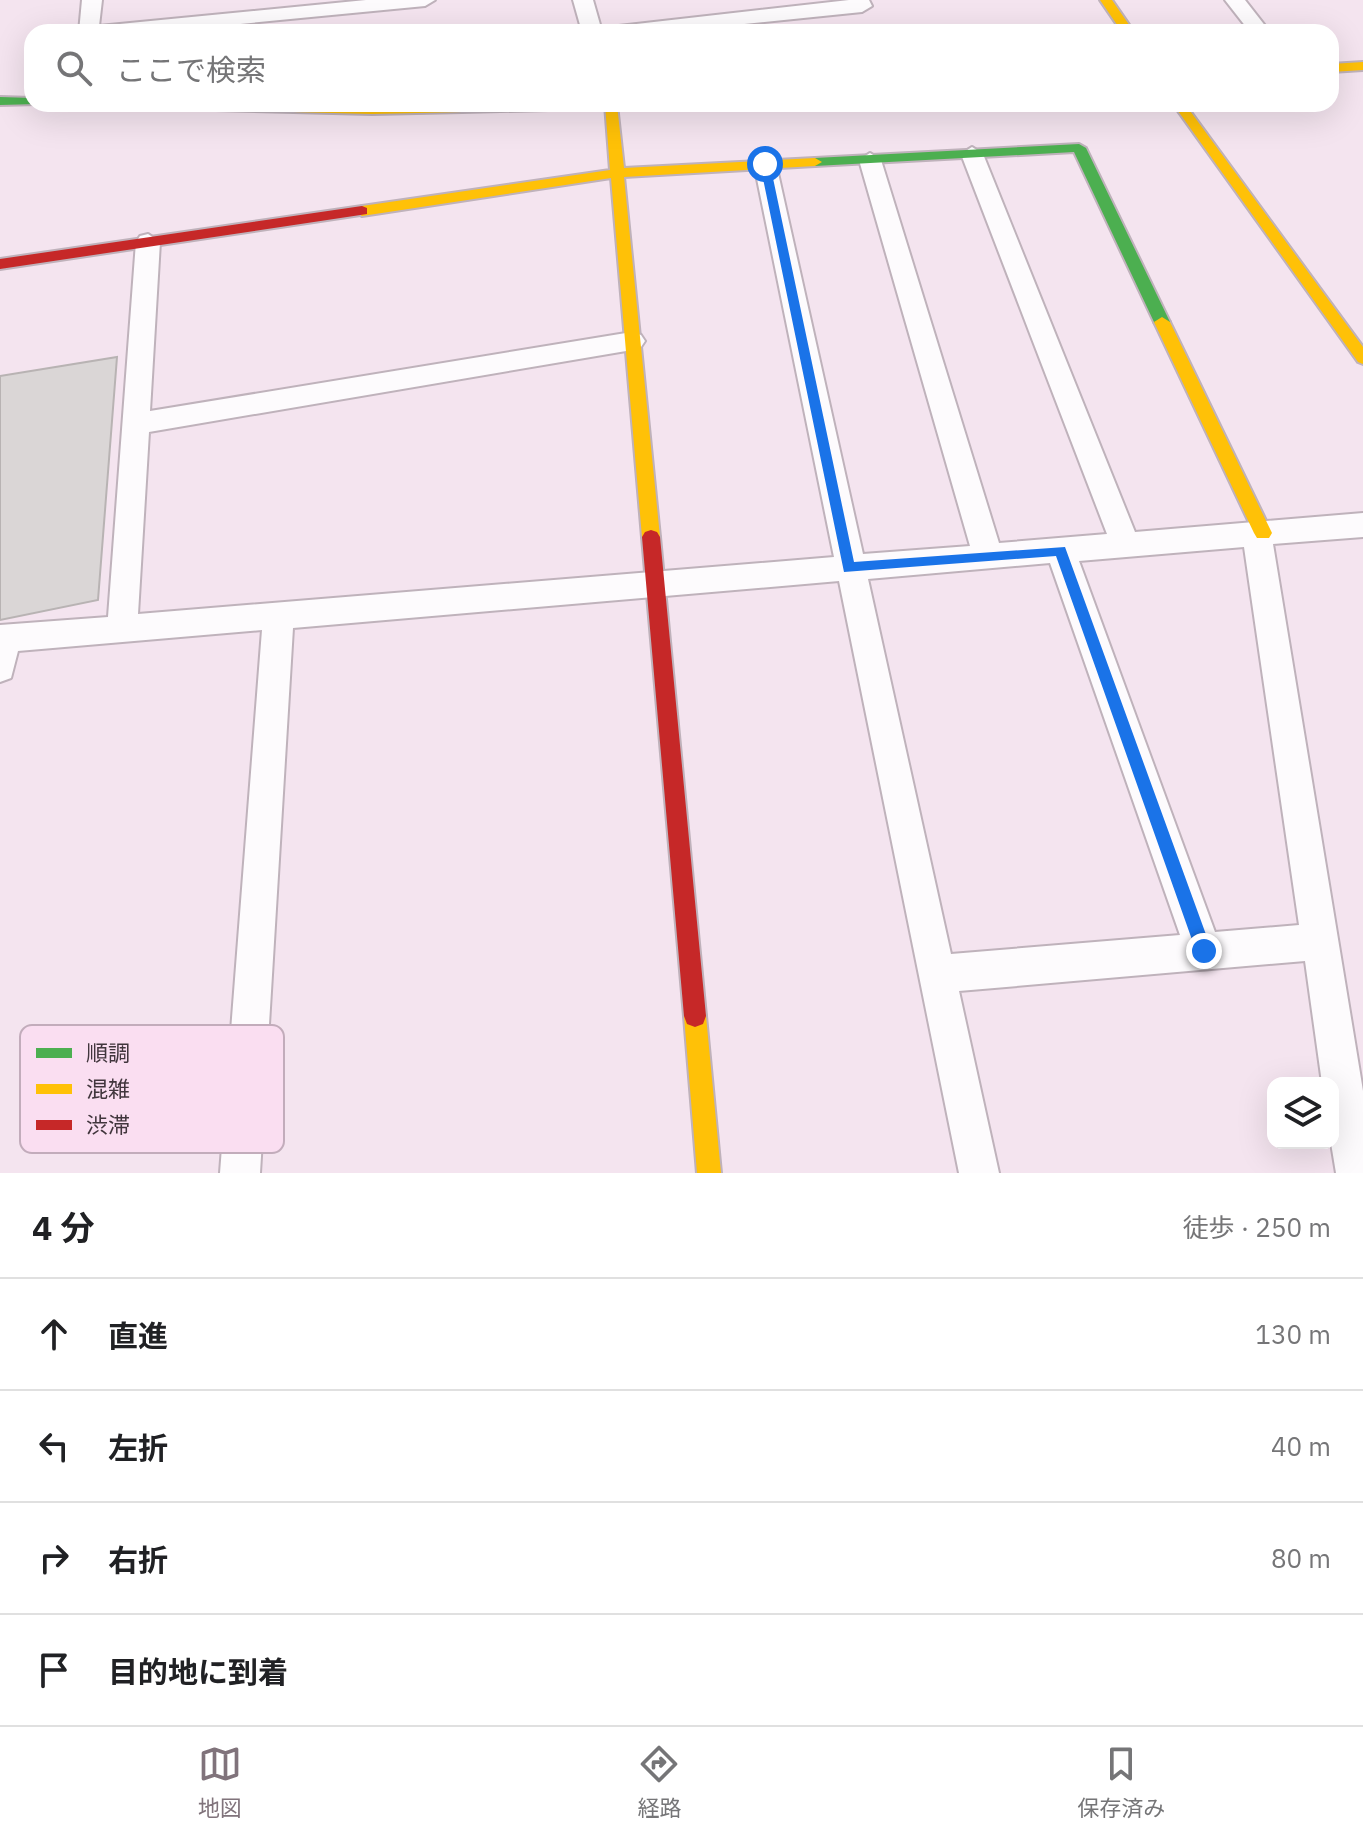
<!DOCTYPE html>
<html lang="ja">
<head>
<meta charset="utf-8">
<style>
	:root { --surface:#fff; --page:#f6f6f6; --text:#202124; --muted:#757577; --line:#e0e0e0; --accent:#80737b }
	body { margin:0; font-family:"IBM Plex Sans","Noto Sans JP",sans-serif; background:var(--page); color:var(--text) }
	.controls { position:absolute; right:24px; bottom:24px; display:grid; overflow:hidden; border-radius:16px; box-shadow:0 8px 32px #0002 }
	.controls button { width:72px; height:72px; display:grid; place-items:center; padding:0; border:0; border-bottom:2px solid var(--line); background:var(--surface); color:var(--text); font:40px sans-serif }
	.stop { position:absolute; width:24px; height:24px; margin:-18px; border:6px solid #1a73e8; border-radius:50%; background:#fff }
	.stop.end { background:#1a73e8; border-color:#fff; box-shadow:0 2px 8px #0008 }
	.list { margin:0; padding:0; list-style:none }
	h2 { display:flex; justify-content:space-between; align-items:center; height:104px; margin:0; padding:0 32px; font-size:34px }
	h2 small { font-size:26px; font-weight:400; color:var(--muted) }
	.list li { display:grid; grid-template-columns:52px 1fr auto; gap:24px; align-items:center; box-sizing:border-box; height:112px; padding:0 32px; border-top:2px solid var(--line) }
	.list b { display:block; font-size:30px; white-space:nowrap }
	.list em { font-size:26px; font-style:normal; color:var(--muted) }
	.icon { flex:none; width:44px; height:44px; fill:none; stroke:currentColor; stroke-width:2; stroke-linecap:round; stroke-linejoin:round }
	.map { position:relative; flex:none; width:1363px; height:1173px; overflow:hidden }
	.search { position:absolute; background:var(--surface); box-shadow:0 8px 32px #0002; left:24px; right:24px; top:24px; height:88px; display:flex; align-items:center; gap:20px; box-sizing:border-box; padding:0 28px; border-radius:24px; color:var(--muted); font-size:30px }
	.sheet { height:552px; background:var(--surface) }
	nav { display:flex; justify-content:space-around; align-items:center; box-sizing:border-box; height:112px; border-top:2px solid var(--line); background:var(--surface); font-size:22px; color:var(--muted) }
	nav a { display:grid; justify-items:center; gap:4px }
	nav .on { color:var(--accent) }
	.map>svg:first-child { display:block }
	.building { fill:#dad6d6; stroke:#b8b3b3; stroke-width:2 }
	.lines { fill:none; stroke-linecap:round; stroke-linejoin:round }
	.street-casing { stroke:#bfb2bb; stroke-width:4 }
	.fast-casing { stroke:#bfb2bb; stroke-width:4 }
	.slow-casing { stroke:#bfb2bb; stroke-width:4 }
	.jam-casing { stroke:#bfb2bb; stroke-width:4 }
	.street { fill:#fdfbfd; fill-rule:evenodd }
	.fast { fill:#4caf50; fill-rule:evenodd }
	.slow { fill:#ffc107; fill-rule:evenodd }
	.jam { fill:#c62828; fill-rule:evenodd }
	.route { fill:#1a73e8 }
	.key { fill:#fadef1; stroke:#c2acbb; stroke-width:2 }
	.key-label { font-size:22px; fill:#41363d }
</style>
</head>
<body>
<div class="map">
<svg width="1363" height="1173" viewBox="0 0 1363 1173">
	<rect width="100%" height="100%" fill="#f4e4ef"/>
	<path class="building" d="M117,357L98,600L0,620V376Z"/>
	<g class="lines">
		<g class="street-casing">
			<path id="street" d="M82,0H102L99,26L366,0H435L425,6L157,32H79Z
				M573,0H593L601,28L849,0H869L872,6L862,12L666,32H582Z
				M1225,0H1245L1270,32H1250Z
				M972,147L983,154L1135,532L1363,513V537L1273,544L1363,1091V1173H1336L1331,1143L1333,1083H1322L1305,961L959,991L999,1173H959L839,581L293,628L260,1173H220L262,630L18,651L11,678L0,682V625L108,617L136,242L140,236L148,234L160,242L150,411L632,332L641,335L645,341L641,347L632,350L149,432L138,614L834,557L754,164L765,157L776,164L863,554L970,546L859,160L870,153L881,160L999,543L1107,534L961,154ZM1244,547L1299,925L1215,932L1079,561ZM1050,563L1180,935L951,954L868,579Z"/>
		</g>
		<g class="fast-casing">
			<path id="fast" d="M0,97L32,98V104H37L0,105Z
				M1079,144L1086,148L1170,322L1167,326H1157L1154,322L1074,152L815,166L808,162L815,158Z"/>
		</g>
		<g class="slow-casing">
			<path id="slow" d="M1100,0H1112L1134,32H1122Z
				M1363,62V70L1331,72V64Z
				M130,104H462L468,108L462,112L372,114L136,108Z
				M605,104L617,105L624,168L815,158L822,162L815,166L624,177L660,537L657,542H645L642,537L611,178L362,216L355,211L362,206L610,170Z
				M1173,104H1185L1363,347V364L1358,362Z
				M1162,317L1170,322L1272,533L1269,538H1257L1254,533L1154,322Z
				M695,1005L703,1008L706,1016L721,1173H697L684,1016L687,1008Z"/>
		</g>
		<g class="jam-casing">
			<path id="jam" d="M470,104H635L629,108L462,112L456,108Z
				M362,206L367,208V214L0,269V259Z
				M651,530L657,532L660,537L706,1016L703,1024L695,1027L687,1024L684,1016L642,537L645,532Z"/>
		</g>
		<use href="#street" class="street"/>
		<use href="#fast" class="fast"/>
		<use href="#slow" class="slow"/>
		<use href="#jam" class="jam"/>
	</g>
	<path class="route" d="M765,161L770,164L854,562L1065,547L1212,951L1210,957H1199L1196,951L1056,556L844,572L760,164Z"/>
	<rect x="20" y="1025" width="264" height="128" rx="12" class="key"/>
	<rect x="36" y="1048" width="36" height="10" fill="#4caf50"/>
	<rect x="36" y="1084" width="36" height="10" fill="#ffc107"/>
	<rect x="36" y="1120" width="36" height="10" fill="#c62828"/>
	<g class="key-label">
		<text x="86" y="1061">順調</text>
		<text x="86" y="1097">混雑</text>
		<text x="86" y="1133">渋滞</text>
	</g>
</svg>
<div class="controls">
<button><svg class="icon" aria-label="layers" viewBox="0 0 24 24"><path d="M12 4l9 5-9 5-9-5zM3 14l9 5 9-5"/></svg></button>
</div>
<div class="stop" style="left:765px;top:164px"></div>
<div class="stop end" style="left:1204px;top:951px"></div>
<div class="search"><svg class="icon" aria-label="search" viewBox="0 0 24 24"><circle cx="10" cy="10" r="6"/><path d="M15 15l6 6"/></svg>ここで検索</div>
</div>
<section class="sheet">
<h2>4 分<small>徒歩 · 250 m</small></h2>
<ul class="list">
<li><svg class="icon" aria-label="ahead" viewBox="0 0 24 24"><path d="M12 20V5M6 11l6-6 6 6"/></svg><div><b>直進</b></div><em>130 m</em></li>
<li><svg class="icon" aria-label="left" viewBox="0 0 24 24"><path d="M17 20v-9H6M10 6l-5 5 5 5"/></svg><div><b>左折</b></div><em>40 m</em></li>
<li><svg class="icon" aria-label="right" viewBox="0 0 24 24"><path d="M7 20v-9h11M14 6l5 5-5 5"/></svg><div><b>右折</b></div><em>80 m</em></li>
<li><svg class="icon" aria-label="arrive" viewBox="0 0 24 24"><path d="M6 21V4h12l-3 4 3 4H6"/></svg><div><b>目的地に到着</b></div></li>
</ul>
</section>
<nav>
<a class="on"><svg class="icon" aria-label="map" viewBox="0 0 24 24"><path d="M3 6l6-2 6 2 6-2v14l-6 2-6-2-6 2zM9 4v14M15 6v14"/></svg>地図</a>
<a><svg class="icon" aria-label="directions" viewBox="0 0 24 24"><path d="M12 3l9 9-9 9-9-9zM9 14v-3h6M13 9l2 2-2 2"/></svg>経路</a>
<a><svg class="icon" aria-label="saved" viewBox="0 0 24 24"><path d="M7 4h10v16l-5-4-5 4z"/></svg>保存済み</a>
</nav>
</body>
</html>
